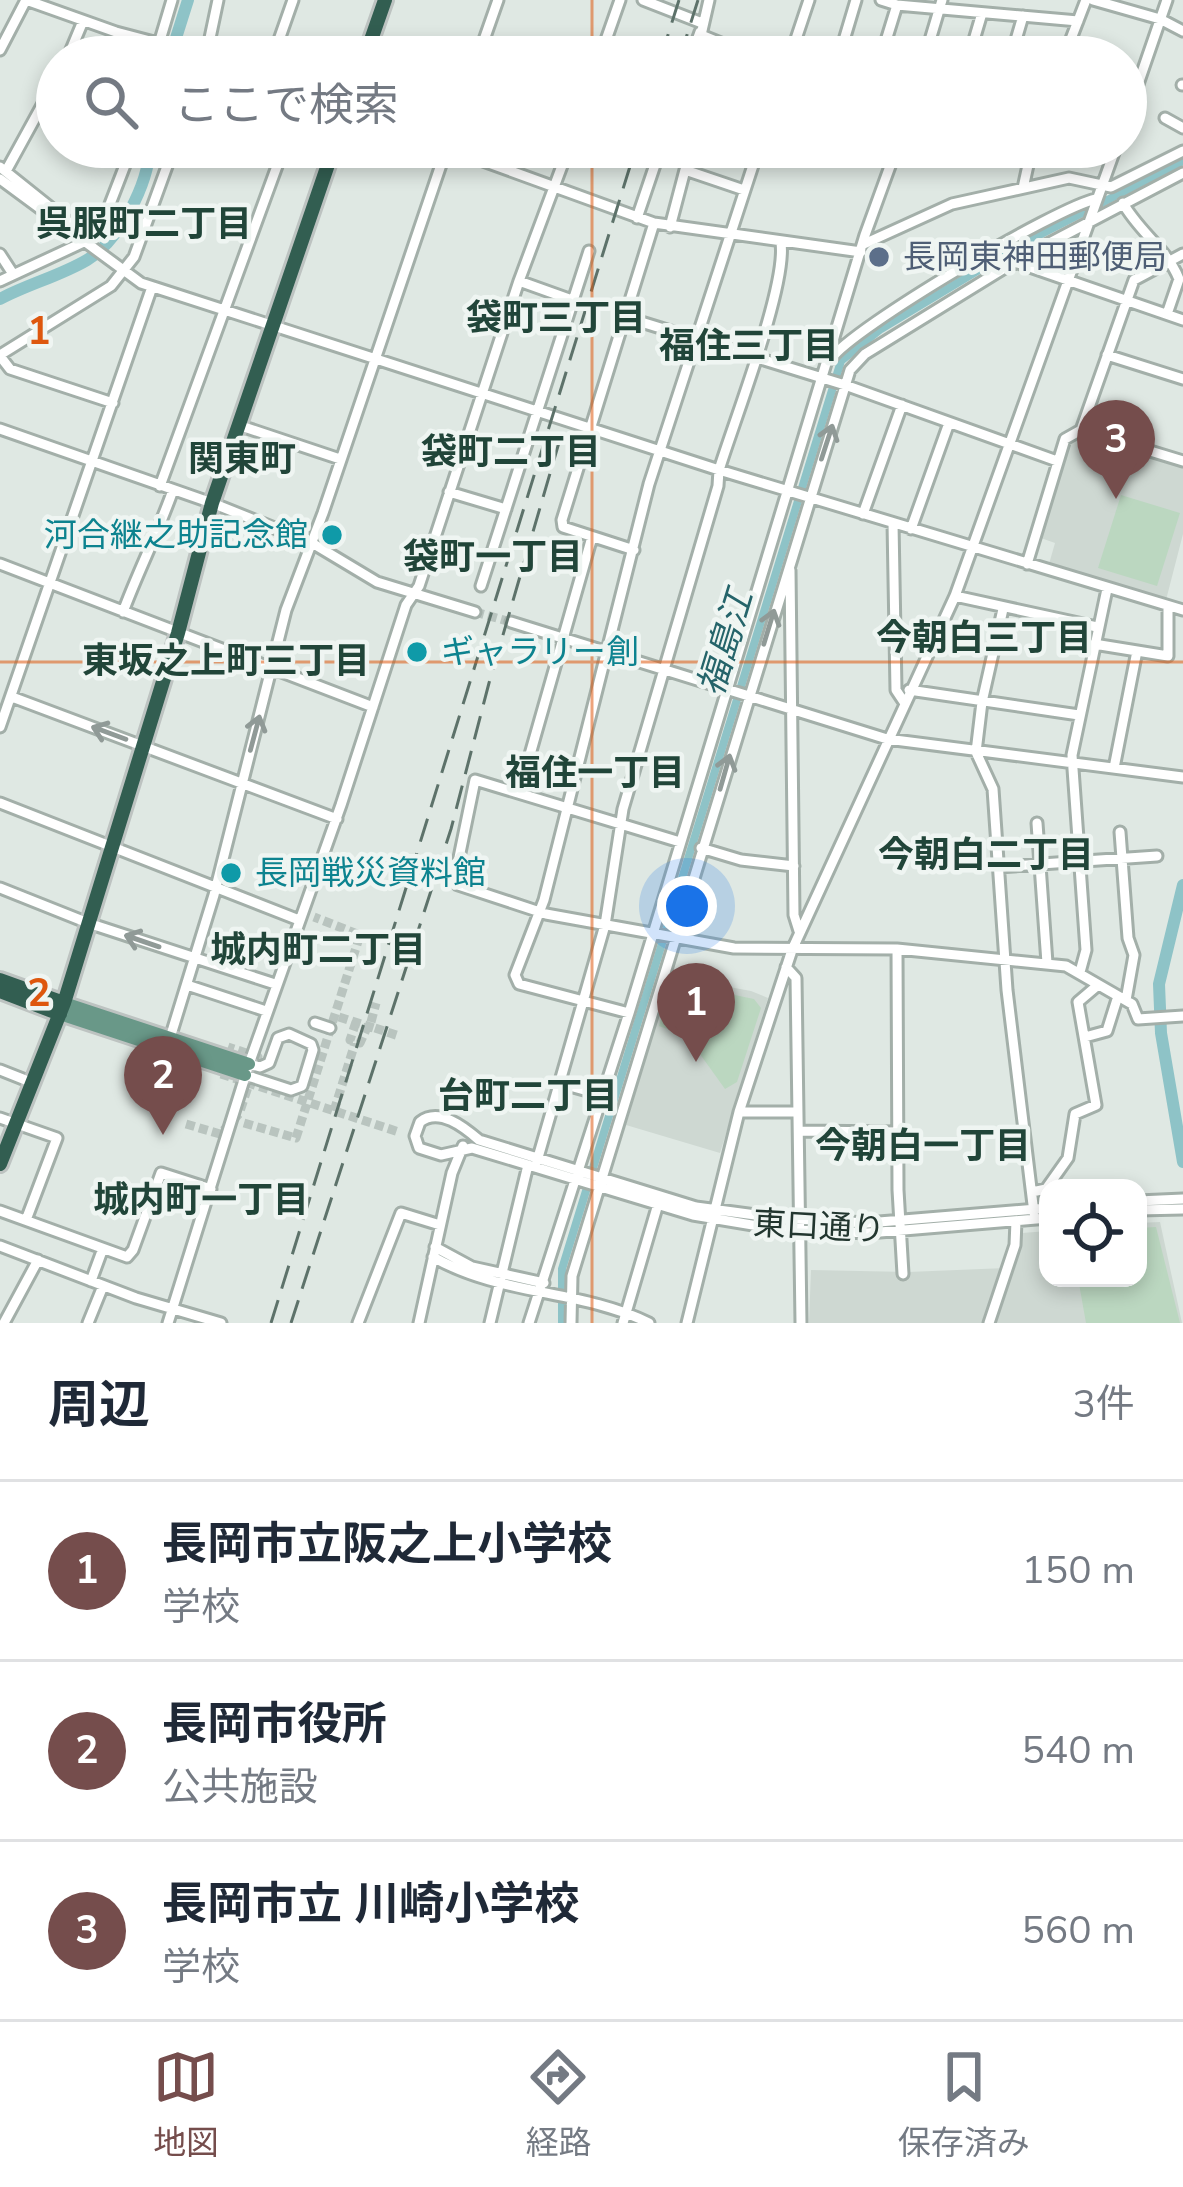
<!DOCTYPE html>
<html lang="ja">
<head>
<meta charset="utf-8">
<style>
	:root { --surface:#fff; --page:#f6f6f7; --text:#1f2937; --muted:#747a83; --line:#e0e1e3; --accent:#754d4c }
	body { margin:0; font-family:"Nunito Sans","Noto Sans JP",sans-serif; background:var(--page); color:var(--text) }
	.controls { position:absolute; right:36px; bottom:36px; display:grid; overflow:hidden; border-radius:24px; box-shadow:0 6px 18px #0003 }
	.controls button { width:108px; height:108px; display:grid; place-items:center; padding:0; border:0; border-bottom:3px solid var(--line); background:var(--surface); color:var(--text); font:60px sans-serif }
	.you { position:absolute; left:687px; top:906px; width:42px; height:42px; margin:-30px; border:9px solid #fff; border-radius:50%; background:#1a73e8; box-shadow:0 0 0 18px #1a73e833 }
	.badge { display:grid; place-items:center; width:78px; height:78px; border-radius:50%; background:var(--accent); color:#fff; font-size:39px; font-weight:700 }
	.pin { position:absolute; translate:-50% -99px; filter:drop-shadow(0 3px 6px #0008) }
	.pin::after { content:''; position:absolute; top:63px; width:42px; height:36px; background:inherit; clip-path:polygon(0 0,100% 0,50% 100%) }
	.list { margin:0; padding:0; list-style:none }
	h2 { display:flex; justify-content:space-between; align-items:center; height:156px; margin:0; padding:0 48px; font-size:51px }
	h2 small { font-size:39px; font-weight:400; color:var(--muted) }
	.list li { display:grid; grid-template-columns:78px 1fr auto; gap:36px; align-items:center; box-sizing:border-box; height:180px; padding:0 48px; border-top:3px solid var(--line) }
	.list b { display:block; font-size:45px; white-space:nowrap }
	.list p { margin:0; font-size:39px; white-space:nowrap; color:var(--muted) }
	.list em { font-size:39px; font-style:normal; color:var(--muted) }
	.icon { flex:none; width:66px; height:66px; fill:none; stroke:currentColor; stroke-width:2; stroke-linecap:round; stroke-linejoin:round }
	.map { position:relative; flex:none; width:1183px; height:1323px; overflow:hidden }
	.search { position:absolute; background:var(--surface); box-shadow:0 6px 18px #0003; left:36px; right:36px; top:36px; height:132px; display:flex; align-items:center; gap:30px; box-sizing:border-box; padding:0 42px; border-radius:66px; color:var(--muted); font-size:45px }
	.sheet { height:696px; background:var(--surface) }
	nav { display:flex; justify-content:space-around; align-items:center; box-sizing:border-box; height:168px; border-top:3px solid var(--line); background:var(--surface); font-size:33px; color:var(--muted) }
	nav a { display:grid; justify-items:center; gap:6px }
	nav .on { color:var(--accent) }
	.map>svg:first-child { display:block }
	.built { fill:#ced8d2 }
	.garden { fill:#bbd7c0 }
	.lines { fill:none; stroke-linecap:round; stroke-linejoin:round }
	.canal { stroke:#8ec3c7; stroke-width:8 }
	.river { stroke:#8ec3c7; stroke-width:12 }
	.minor-tunnel { stroke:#b9c4bf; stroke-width:9; stroke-dasharray:9 4.5; stroke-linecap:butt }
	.minor-casing { stroke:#a3afa9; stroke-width:15 }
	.major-casing { stroke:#bdc3c1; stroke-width:18 }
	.highway-casing { stroke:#bdc3c1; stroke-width:20 }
	.minor { stroke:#fff; stroke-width:9 }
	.major { stroke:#699888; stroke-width:12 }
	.highway { stroke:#325e51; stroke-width:14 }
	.rail { stroke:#5d726a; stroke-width:3; stroke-dasharray:24 12; stroke-linecap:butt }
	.oneway { stroke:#909a97 }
	.grid { fill:none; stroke:#de570e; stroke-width:3; stroke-opacity:0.55 }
	.service-dot { fill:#5c6f8a; stroke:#eff5f2; stroke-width:4.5 }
	.culture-dot { fill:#0f9aa8; stroke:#eff5f2; stroke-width:4.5 }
	.labels { text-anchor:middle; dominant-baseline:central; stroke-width:9; stroke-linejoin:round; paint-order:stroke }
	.service-label { font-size:33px; fill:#4e5e75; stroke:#eff5f2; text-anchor:start }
	.culture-label { font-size:33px; fill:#0d838f; stroke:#eff5f2; text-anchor:start }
	.street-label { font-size:33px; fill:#22362f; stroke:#eff5f2 }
	.neighbourhood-label { font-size:36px; font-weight:bold; fill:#214539; stroke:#eff5f2 }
	.water-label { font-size:36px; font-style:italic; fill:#25646a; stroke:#eff5f2 }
	.grid-label { font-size:39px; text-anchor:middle; font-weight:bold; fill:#de570e; stroke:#eff5f2; stroke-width:9; stroke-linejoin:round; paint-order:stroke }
</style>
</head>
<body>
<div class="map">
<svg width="1183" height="1323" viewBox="0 0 1183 1323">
	<rect width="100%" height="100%" fill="#dfe8e3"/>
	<path class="built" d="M1083,433L1183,465V534L1166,600L1049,564L1055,543L1038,537L1066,443Z
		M670,976L751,991L768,998L720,1153L626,1125Z
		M1160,1222L1182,1323H993L1022,1233L1048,1231V1278H1138V1223Z
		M1006,1268L986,1323H809L811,1270L908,1272Z"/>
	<path class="garden" d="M1121,495L1180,513L1157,586L1098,568Z
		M672,982L754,999L761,1008L737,1082L725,1089L687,1036L659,1026Z
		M1156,1227L1180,1323H1086L1078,1278H1138V1228Z"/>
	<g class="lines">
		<path class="canal" d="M562,1323V1269L841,361L881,329L1022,244L1183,161"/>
		<path class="river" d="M170,57L188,0
			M0,299C28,284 60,276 87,260C120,240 148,185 150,147
			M1183,885L1159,984L1161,1033L1183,1162"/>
		<path class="minor-tunnel" d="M475,612L511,622
			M339,1017L377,1029
			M356,1022L350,1040L360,1043L370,1021
			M371,1022L376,1003
			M375,1028L399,1036
			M221,1074L399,1132
			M334,1111L355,1043
			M244,1123L296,1138L360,935L314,917
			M186,1124L220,1134L239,1114L258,1057L228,1047"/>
		<g class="minor-casing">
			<path id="minor" d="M26,0L116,32L211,57
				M643,0L702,23
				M709,0L701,35L755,57
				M881,0L897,5L1078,21
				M1093,0L1160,19L1183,31
				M0,50L26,0
				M68,57L83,21
				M155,57L172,0
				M206,57L218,0
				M273,57L293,0
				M478,57L498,0
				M600,57L620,0
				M691,57L700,32
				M790,57L809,0
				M839,57L856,0
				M881,57L897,5
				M925,57L942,0
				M969,57L982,13
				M1011,57L1023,16
				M1064,57L1086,0
				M1182,85H1183
				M1165,118L1183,128
				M1126,119L1167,0
				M447,148L654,223L861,252
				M0,167L80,231L86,241
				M6,171L57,78
				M0,179L141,283L719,470L1183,610
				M1023,188L1032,147
				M1123,203C1139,232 1167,249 1179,279L1167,314
				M637,218L661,147
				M670,227L685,170L744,190
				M864,244L952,204L1069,178L1111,187L1183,151
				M0,254L13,274
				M1015,262L1183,320
				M0,281L86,241L105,217L132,147
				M519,281L572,300
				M625,317L845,385L1057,461
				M0,355L111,286L134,257L174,147
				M1107,355L1183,379
				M0,356L10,369L113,403
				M831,359C852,328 1057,207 1096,199
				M241,426L340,459
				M0,429L212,503L312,543L377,582L475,612
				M1081,430L1183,461
				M160,486L284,147
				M449,492L506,509
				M863,514L902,405
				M893,523L896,690L904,702
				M911,529L949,423
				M634,550L563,527L562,520L654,223
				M0,564L373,707
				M1027,564L1065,439L1081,430L1134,280L1183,254
				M790,570L794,915L799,931
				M481,586L589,251
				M955,596L1097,627
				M1003,609L982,702L976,752L993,789L1007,990L1034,1213
				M123,612C139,569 158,533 173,490
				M511,622L887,739L1183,777
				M1094,644L1168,656V609
				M909,690L1079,715
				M12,697L337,819
				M0,727L152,287
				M1114,768L1137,651
				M519,793L592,537
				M0,803L299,920
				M1037,823L1047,963
				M1120,832L1128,938L1134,955L1126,1000
				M680,842L475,780L455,877L458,885L546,914L734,948L897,949L1066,966L1132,1004L1138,1019L1183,1016
				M701,848L741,860L794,866
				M999,867L1157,856
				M0,888L88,923L275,984
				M897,949L898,1190L903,1274
				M786,967L796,978L801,1323
				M1080,972L1086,950L1072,755L1107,589
				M187,985L266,1011
				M629,1013L519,984L515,975L544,900L649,484L759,147
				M315,1023L330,1028
				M1085,1037L1107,1031L1118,996
				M170,1038L214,895L286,610L323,513L447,147
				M249,1064L260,1067L269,1063L278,1038
				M0,1070L33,1083
				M245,1075L291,1090L302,1086L313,1050L311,1044L289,1034L278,1038
				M559,1083L602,1095
				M739,1112H798
				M0,1118L57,1138L26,1220
				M799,1131L898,1132
				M537,1161L605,925L623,809L718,486L719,470C734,421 787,286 781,243
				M1032,1192L1046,1189L1068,1158L1075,1114L1096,1105L1078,1002L1098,985
				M1138,1201L1183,1199
				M1048,1208L867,1223L778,1218L696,1207L479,1140C464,1127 439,1107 420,1122L415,1136L419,1148L441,1155L472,1148L693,1215L776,1229L868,1233L1048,1218
				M1138,1210L1183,1209
				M0,1211L127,1257L133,1250L161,1173L211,1189
				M0,1246L136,1298L221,1323
				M435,1247L472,1267L544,1283
				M433,1257C501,1296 580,1289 649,1323
				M91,1281L102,1251
				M4,1323L38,1260
				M88,1323L103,1286
				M168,1323L249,1064L341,805L406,605L419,586L519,281L569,147
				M358,1323L401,1213L440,1225
				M419,1323L452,1173L463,1146
				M490,1323L528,1165
				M529,1323L629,1013L865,235L897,147
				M571,1323L572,1276L850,370L865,354L1019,259L1183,173
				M623,1323L658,1204
				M687,1323L739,1112L792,950L955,596L1116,147
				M989,1323L1015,1245L1016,1221"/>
		</g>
		<g class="major-casing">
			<path id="major" d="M64,1003L249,1064
				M60,1014L245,1075"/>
		</g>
		<g class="highway-casing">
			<path id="highway" d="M365,57L385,0
				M0,980L64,1003
				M0,991L60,1014
				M0,1164L64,1003L178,633L212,503L334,147"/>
		</g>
		<use href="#minor" class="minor"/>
		<use href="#major" class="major"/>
		<use href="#highway" class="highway"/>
		<path class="rail" d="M661,57L679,0
			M680,57L698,0
			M271,1323L636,147
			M291,1323L451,829L489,683L560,439"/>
	</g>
	<defs><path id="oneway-shaft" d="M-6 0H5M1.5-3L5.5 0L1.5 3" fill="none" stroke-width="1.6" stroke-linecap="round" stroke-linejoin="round" transform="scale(3)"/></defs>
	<g class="oneway">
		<use href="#oneway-shaft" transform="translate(827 442) rotate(-72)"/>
		<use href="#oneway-shaft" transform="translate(769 627) rotate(-73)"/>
		<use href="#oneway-shaft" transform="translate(109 733) rotate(-160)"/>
		<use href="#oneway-shaft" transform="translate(255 733) rotate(-75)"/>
		<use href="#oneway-shaft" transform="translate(725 772) rotate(-74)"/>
		<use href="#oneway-shaft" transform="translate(142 941) rotate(-161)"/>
	</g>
	<path class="grid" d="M592,0V57M592,147V1323M0,662H1183"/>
	<circle class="service-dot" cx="879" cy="257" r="12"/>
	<g class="culture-dot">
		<circle cx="332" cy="535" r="12"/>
		<circle cx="417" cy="652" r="12"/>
		<circle cx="231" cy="873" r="12"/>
	</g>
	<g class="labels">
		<g class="service-label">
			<text x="903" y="257">長岡東神田郵便局</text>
		</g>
		<g class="culture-label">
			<text x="308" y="535" text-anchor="end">河合継之助記念館</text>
			<text x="441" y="652">ギャラリー創</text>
			<text x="255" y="873">長岡戦災資料館</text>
		</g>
		<g class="street-label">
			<text transform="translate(819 1227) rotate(3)">東口通り</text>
		</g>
		<g class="neighbourhood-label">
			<text x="144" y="224">呉服町二丁目</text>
			<text x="556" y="318">袋町三丁目</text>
			<text x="749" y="346">福住三丁目</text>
			<text x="511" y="452">袋町二丁目</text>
			<text x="242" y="459">関東町</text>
			<text x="493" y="557">袋町一丁目</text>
			<text x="984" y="638">今朝白三丁目</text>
			<text x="226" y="661">東坂之上町三丁目</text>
			<text x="595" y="773">福住一丁目</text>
			<text x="986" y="855">今朝白二丁目</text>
			<text x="318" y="950">城内町二丁目</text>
			<text x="528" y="1096">台町二丁目</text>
			<text x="923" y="1146">今朝白一丁目</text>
			<text x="201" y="1200">城内町一丁目</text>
		</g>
		<g class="water-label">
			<text transform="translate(726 643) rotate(-73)">福島江</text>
		</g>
	</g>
	<g class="grid-label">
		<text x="39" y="344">1</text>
		<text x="39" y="1006">2</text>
	</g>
</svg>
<div class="controls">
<button><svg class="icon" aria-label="locate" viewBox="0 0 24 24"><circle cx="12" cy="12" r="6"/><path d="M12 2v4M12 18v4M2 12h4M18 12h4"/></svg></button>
</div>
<div class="you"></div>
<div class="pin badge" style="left:696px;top:1062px">1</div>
<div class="pin badge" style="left:163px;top:1135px">2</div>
<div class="pin badge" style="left:1116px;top:499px">3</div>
<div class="search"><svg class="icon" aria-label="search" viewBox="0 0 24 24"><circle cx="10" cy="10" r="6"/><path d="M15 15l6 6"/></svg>ここで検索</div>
</div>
<section class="sheet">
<h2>周辺<small>3件</small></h2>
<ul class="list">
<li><span class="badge">1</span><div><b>長岡市立阪之上小学校</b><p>学校</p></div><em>150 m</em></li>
<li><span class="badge">2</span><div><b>長岡市役所</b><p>公共施設</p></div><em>540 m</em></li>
<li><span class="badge">3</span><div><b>長岡市立 川崎小学校</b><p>学校</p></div><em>560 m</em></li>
</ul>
</section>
<nav>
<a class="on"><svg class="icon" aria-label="map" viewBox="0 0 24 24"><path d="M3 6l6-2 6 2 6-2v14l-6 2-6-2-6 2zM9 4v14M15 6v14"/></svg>地図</a>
<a><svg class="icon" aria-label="directions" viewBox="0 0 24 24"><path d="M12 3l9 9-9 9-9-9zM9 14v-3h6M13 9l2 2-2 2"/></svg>経路</a>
<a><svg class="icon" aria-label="saved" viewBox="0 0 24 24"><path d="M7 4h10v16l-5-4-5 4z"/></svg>保存済み</a>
</nav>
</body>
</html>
